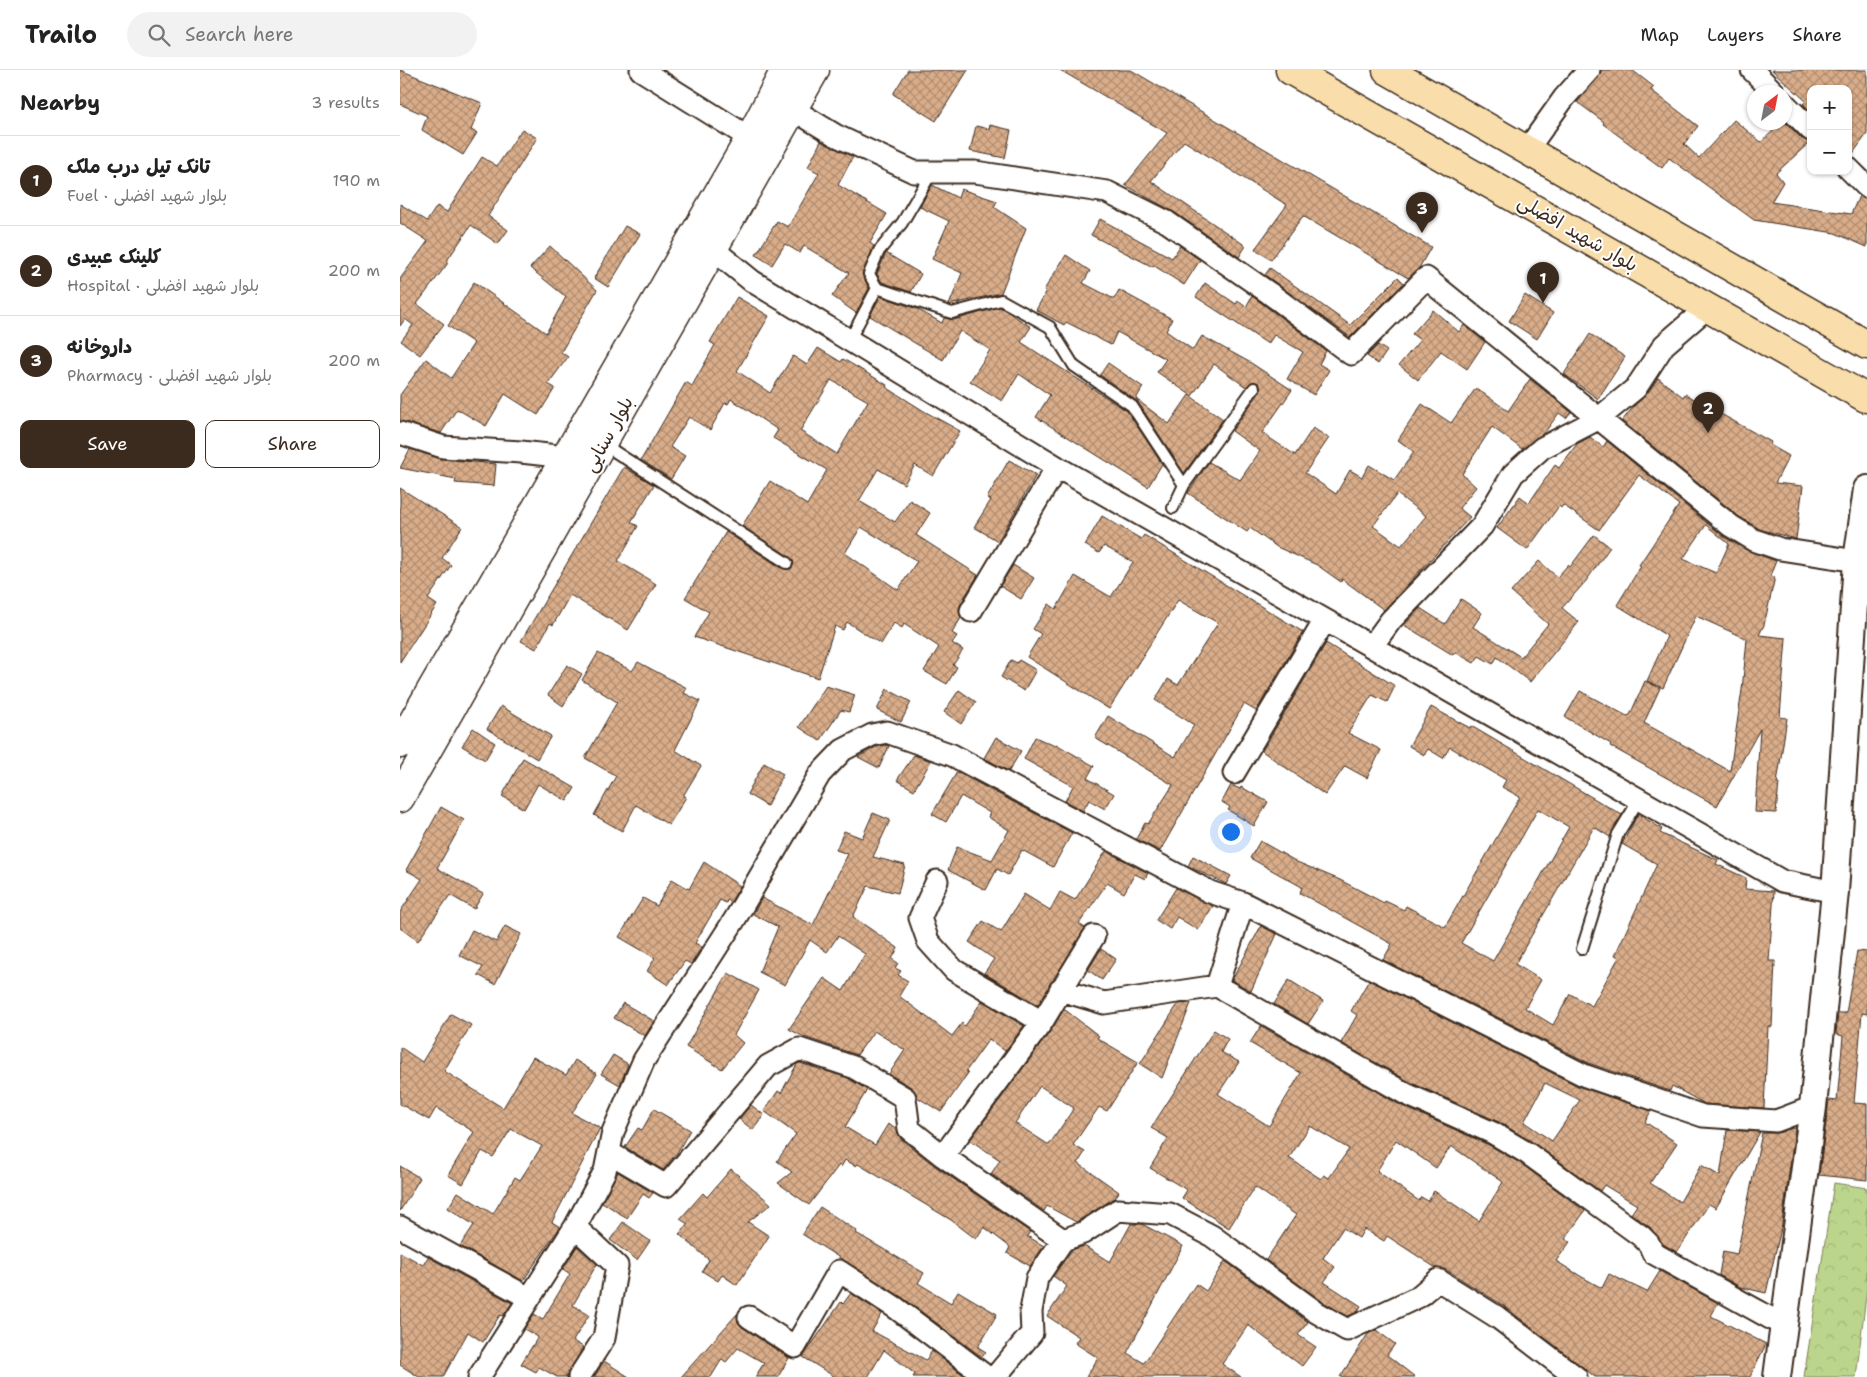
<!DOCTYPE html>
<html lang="en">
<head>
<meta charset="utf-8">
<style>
	:root { --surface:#fff; --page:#f2f2f2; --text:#222; --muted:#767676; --line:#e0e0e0; --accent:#3b2a1e }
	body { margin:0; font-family:"Shantell Sans","Playpen Sans Arabic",sans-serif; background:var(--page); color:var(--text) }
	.controls { position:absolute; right:15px; top:15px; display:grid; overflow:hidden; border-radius:10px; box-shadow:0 1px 4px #0004 }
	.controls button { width:45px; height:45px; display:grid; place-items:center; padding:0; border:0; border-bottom:1px solid var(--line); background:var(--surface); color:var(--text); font:25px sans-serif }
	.compass { position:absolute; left:1347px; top:15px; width:45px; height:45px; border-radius:50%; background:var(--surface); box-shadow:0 1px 4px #0004; rotate:32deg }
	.you { position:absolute; left:830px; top:761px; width:18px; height:18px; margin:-12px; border:4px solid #fff; border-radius:50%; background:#1a73e8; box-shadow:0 0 0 8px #1a73e833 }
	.badge { display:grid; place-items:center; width:32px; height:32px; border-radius:50%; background:var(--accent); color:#fff; font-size:16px; font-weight:700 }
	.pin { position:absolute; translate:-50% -41px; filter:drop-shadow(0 1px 2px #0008) }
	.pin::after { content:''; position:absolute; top:26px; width:18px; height:15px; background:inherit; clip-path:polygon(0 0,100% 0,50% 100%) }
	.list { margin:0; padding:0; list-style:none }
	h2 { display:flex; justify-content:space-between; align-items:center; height:65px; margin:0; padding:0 20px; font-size:21px }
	h2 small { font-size:16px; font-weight:400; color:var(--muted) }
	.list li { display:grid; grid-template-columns:32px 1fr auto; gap:15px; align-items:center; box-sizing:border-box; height:90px; padding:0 20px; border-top:1px solid var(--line) }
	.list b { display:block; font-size:19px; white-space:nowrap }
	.list p { margin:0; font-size:16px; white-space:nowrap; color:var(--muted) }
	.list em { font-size:16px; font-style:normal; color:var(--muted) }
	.actions { display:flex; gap:10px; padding:15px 20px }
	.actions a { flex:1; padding:11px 0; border:1px solid var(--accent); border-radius:10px; text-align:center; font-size:18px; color:var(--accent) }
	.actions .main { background:var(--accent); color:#fff }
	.icon { flex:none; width:28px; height:28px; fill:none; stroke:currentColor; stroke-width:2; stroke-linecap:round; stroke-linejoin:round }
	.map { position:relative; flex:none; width:1467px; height:1307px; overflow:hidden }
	header { display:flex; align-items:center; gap:30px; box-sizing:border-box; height:70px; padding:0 25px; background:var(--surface); border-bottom:1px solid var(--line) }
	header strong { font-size:24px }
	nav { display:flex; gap:28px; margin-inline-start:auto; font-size:18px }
	.search { width:350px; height:45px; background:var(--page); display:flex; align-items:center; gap:12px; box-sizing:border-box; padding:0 18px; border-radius:28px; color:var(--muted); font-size:19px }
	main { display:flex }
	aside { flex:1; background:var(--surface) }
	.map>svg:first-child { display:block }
	.park { fill:url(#park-crowns); stroke:#7c8055 }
	.building { fill:url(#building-cross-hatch); stroke:#3b2a1e; fill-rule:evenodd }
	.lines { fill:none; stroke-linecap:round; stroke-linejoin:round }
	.service-casing { stroke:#3b2a1e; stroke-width:14 }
	.minor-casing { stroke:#3b2a1e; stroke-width:25 }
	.tertiary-casing { stroke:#3b2a1e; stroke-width:30 }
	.secondary-casing { stroke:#3b2a1e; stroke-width:31 }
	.primary-casing { stroke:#3b2a1e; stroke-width:31 }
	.service { stroke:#fff; stroke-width:10 }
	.minor { stroke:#fff; stroke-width:21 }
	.tertiary { stroke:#fff; stroke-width:26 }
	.secondary { stroke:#fff; stroke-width:28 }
	.primary { stroke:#f9deab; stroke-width:28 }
	.labels { text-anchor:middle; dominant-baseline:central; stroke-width:4; stroke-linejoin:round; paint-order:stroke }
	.street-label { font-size:19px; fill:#3b2a1e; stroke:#fff }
</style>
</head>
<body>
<header>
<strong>Trailo</strong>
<div class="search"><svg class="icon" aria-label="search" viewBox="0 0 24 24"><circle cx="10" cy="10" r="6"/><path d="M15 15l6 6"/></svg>Search here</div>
<nav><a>Map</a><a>Layers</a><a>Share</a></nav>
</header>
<main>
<aside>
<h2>Nearby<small>3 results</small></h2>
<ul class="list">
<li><span class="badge">1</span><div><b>تانک تیل درب ملک</b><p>Fuel · بلوار شهید افضلی</p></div><em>190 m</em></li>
<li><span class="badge">2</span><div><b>کلینک عبیدی</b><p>Hospital · بلوار شهید افضلی</p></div><em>200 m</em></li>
<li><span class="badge">3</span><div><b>داروخانه</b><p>Pharmacy · بلوار شهید افضلی</p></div><em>200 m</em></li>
</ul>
<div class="actions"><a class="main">Save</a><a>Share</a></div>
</aside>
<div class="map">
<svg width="1467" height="1307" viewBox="0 0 1467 1307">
	<defs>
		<pattern id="park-crowns" width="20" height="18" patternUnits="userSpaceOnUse" patternTransform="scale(1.25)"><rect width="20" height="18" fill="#bcd58c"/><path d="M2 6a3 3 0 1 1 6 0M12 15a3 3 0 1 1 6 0" fill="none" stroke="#a2b778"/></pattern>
		<pattern id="building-cross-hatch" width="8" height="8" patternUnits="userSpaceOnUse" patternTransform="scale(1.25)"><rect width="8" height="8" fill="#d9ad8a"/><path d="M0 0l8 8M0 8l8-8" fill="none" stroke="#b18d70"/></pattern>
	</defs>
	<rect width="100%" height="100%" fill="#fff"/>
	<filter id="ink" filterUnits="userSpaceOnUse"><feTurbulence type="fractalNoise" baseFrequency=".02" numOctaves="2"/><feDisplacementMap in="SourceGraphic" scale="10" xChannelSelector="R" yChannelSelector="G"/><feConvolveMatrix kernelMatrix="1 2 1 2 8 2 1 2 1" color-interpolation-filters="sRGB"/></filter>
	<g filter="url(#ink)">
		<path class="park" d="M1434,1113L1467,1118V1218L1456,1307H1404Z"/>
		<path class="building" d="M0,0L82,33L71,60L77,63L63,85L22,60L27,46L0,34Z
			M508,0H568L536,51L493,24Z
			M660,0H731L1031,177L1019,198L1008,208L903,146L871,190L855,179L887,135L784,71L751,111L846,176L839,187L774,142L725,115L767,63Z
			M1201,0H1232L1254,17L1251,20L1298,56L1284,74L1299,88L1334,50L1361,72L1384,51L1402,69L1410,72L1376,103L1383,112L1371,132L1451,144L1459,126L1467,129V177L1435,163L1354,150L1269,88L1262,98L1203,54L1204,52L1177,32L1198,8Z
			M1372,0H1467V64L1451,86H1448V19H1411V42L1403,34L1406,31Z
			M590,55L611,60L605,88L570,81L576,56L589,59Z
			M122,59L137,68L88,146L108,160L98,174L71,155L46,192L48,193L17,234L44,254L20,285L1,271L13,255L5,249L0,256V209L28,171L0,153V134L27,151L37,136L47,142L82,87L97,96Z
			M421,71L453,87L438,115L487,144L470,173L474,176L462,204L469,218L456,243L432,226L449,203L404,176L400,183L385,174L372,195L356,185L377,151L388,157L419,103L408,97Z
			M532,115L558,128L561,119L597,131L594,137L626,158L601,223L549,235L562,203L532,189L549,151L520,137Z
			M700,149L772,188L780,176L800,190L784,215L753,195V197L691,165Z
			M225,156L240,164L208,217L194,208Z
			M150,176L197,220L161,282L168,287L148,314L155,318L138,345L105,324L86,356L57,339L41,363L0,351V325L26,289L51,308L74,273L48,256L74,212L146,263L166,227L130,198Z
			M486,183L521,204L511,222L482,212L477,204Z
			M666,185L690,201L683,213L714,229L719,220L772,249L766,261L793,280L802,266L851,293L892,320L862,363L895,385L913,358L929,368L905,403L936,424L950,400L962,407L969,395L994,410L1014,382L998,370L1022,334L1051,353L1076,318L1108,341L1130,309L1171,342L1166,348L1159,343L1145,362L1122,379L1092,357L1062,404L1076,417L1059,438L1070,447L984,540L942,509L941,512L917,495L877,477L850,458L847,462L788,423L809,392L840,410L860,381L832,361L860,322V315L854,311L846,317L814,294L792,326L757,302L766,289L717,262L711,275L666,252L664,255L636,240L646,222L644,220ZM997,424L1026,446L1001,476L973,456Z
			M870,198L950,255L998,207L1004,213L950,267L865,205Z
			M805,213L836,234L838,231L846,237L852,226L926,281L919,294L929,300L914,325L887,309L903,282L874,265L868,274L796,227Z
			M1125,225L1153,243L1137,269L1109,251Z
			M480,226L517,239L542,253L544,248L554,250L600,237L631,257L621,272L727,341L762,394L748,417L636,347L650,325L619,304L602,331L570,311L590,280L560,261L543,290L470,246Z
			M337,227L369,246L337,301L370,323L393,286L407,295L418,278L441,292L443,289L487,315L486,317L524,341L560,361L533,406L515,395L504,414L478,399L459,431L495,452L510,430L530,443L516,465L578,505L560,535L559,541L561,548L552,563L557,566L552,573L563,580L553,595L557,597L547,614L524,601L539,577L504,554L502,558L494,553L481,574L447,552L443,560L435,556L418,608L294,567L309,542L285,528L326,462L383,499H391L394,493L391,488L342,456L370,411L407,435L427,400L373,368L378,360L331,329L328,334L325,333L310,360L289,347L270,377L285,386L271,409L241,390L286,312L292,316L315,275L310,272ZM431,310L468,331L437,384L400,361ZM461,457L517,491L498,520L445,483Z
			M1033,240L1059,262L1064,255L1085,272L1067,299L1041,281L1018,310L999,295L1020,270L1012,264Z
			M1190,264L1225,287L1198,329L1164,304Z
			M978,275L987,281L978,294L967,286Z
			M708,293L743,317L736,329L769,354L789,325L823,349L784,403L738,332L700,305Z
			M1258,308L1283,327L1285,324L1371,372L1370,375L1389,386L1375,413L1403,416L1396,469L1359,459L1338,446L1222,351L1234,336L1246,325Z
			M1190,367L1203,377L1207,371L1324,467L1348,481L1376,491L1370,506L1375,507L1364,555L1359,565L1386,568L1380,647L1387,648L1377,713H1379L1376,743L1355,742L1360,659L1317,736L1210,676L1211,674L1165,647L1180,621L1227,646L1230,645L1245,611L1260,618L1244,653L1330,701L1342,620L1347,569L1296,546L1263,618L1247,611L1267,566L1217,535L1241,496L1239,495L1279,435L1239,405L1199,460L1163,435L1161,438L1159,436L1127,480L1097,458L1120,426L1129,433L1155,395L1159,398L1177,374ZM1306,455L1329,474L1316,503L1283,489Z
			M10,379L42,389L96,394L94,416L55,413L56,409L0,398Z
			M609,390L636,405L598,471L574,457L591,430L587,428Z
			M224,397L254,415L231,452L238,456L218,491L256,514L228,560L170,525L153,555L150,553L136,579L121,571Z
			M0,418L62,457L42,488L51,495L28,529L37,535L0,592Z
			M702,446L741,469L744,465L903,562L856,641L844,634L760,781L736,769L745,753L748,754L773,715L695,668L708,646L775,687L794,655L755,630L768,609L778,615L818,553L778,530L709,639L627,587L641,564L633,559L649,534L656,539L675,506L711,527L733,492L704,476L699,483L685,475Z
			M1194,465L1210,477L1186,511L1162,538L1179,552L1130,612L1097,587L1093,594L1079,586L1074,593L1055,582L1053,585L1004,555L1020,538L1045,554L1061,529L1082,543L1073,557L1121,587L1148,554L1111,522L1139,491L1157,507L1168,495L1170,497Z
			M613,495L634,508L621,529L600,516Z
			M926,573L995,616L987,632L972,625L948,663L981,680L967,708L945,696L925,725L862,681Z
			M198,583L232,601L238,592L287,618L284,623L300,631L275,680L301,696L283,726L286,727L269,755L236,735L222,761L194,745L216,706L185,688L217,632L182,610Z
			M611,590L617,593L619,590L636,600L624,621L601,607Z
			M167,595L182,604L163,636L148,625Z
			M426,616L455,625L449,642L441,640L420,671L399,657Z
			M487,619L511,632L501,652L477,640Z
			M559,620L576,632L561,654L544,642Z
			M101,636L151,666L137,689L87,659Z
			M1031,637L1070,658L1071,656L1222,745L1210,767L1194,757L1115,894L1141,910L1125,938L1153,955L1170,924L1192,936L1219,887L1215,885L1257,794L1222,774L1238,744L1262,759L1260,763L1318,790L1316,794L1346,808L1345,819L1374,821L1369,891H1375L1372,957L1368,956L1364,1038L1305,1034L1272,1016L1270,1021L1191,994L983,890L992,874L900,823L902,817L850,788L860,771L897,792L940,810L984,833L985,831L1004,840L1006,836L1045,857L1120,727L1102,717L1106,710L1050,677L1043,688L1028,679L1024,685L1009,676ZM1138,739L1169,757L1093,891L1061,873Z
			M73,658L95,673L85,690L62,676Z
			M596,667L621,681L609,701L584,688Z
			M635,667L655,676L656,674L694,696L687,708L714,724L705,739L689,730L683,741L665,731L673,716L624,689Z
			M486,675L489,676L479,698L458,687L476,677Z
			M514,685L531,691L514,720L497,710Z
			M123,688L175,718L167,731L138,714L124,739L102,726Z
			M364,693L383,704L367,736L347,724Z
			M557,702L672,763L653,797L622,780L608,805L597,799L586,820L548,800L557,777L592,790L609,760L588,747L590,743L561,726L546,752L532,744Z
			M831,715L840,719L841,717L868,732L854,756L828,740L830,737L822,732Z
			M41,737L64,750L37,798L83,824L74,839L50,825L18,871L0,858V842L22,809L6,800Z
			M473,743L490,750L473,787L505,795L498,823L468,816L453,847L498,878L492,889L498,893L495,898L501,901L498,905L508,911L499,926L552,966L562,953L565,956L582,931L624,956L605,981L589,969L566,1001L568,1003L541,1042L517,1027L511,1017L489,1004L505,980L474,961L457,985L404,967L389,959L424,908L443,921L465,884L438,866L427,882L410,870L385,915L359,902L378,857L353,844L362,828L413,855L448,784L436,780L444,761L462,768Z
			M706,781L748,803L745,809L735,804L724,823L707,813L679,854L685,858L638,935L584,903L594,889L569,872L583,851L601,862L624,824L650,840L660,822L675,830Z
			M793,786L831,806L826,814L788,796Z
			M304,792L340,816L331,832L327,830L326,833L320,830L295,873L302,877L291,894L285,891L268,915L247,901L255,888L219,867L243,828L257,836L272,809L289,819Z
			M776,818L813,836L798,860L777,847L770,859L756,850Z
			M105,856L121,864L95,914L78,905L83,897L59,885L72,860L96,872Z
			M861,856L877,864L851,921L832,910Z
			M701,879L716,889L702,910L688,900Z
			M1457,881L1467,882V944L1462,943L1454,1033L1467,1034V1110L1419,1105L1429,1030L1437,1031L1443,966L1436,964L1438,943H1446Z
			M328,903L359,920L334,965L343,973L322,999L286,977Z
			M889,910L923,931L908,954L874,934Z
			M969,910L1180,1017L1251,1041L1245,1052L1277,1073L1250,1113L1280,1132L1301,1095L1320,1106L1327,1060L1360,1062L1316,1138L1309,1134L1277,1182L1263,1174L1250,1157L1231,1144L1237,1135L1204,1115L1200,1121L1134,1073L1099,1052L1012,1013L941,973L957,945L951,941ZM1145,1013L1180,1030L1152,1071L1124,1052Z
			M223,933L254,951L245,966L214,948Z
			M791,933L762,1008L740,994L778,934Z
			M664,939L699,966L697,968L738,992L707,1041L699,1037L673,1075L685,1082L678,1093L719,1122L715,1128L676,1152L647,1136L644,1141L591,1104L600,1090L570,1070L652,959ZM640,1016L674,1038L649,1075L615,1053Z
			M51,944L71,955L44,1001L103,1038L133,987L166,1005L175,990L197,1004L172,1043L200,1058L152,1152L160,1157L123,1211L60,1176L74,1155L48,1138L58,1122L93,1144L115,1107L120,1110L142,1076L111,1059L93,1087L82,1081L63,1114L48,1105L74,1062L36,1038L29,1050L0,1034V977L22,992Z
			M861,956L1000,1035L1087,1074L1120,1093L1185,1141L1165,1169L1170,1172L1156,1191L1182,1207L1202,1218L1209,1204L1247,1222L1260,1201L1318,1233L1311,1246L1366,1274L1350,1307H1195L1104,1236L1045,1199L1036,1198L987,1166L984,1171L964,1159L959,1168L943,1158L923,1188L935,1197L924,1212L961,1236L957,1242L948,1246L923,1232L866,1190L896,1145L855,1117L829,1158L782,1128L787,1120L750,1098L768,1068L751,1058L814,960L828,969L821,982L839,992L818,1024L869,1056L901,1003L850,973ZM910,1056L949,1079L929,1108L924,1105L921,1109L889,1088ZM996,1070L1036,1098L1051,1076L1103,1112L1079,1151L1034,1121L1028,1131L1021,1127L1019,1131L977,1101Z
			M213,985L228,994L220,1015L201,1004Z
			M400,993L448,1008L467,1020L445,1057L475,1075L488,1054L496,1059L501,1069L535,1096L630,1162L627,1166L644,1176L630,1196L607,1183L610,1177L584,1157L576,1169L551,1150L458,1094L456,1096L445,1090L441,1097L439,1095L409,1135L378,1113L392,1102L377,1091L396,1064L364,1041L378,1021L381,1023L397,994Z
			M351,1035L364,1045L353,1060L339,1049Z
			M254,1039L290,1060L277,1083L263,1100L225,1077L238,1058L242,1060Z
			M1392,1058L1395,1059L1382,1154L1366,1223L1340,1217L1319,1205L1323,1181L1337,1184L1362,1063H1376Z
			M0,1096L20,1108L0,1141Z
			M331,1099L371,1134L348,1152L369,1166L337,1215L322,1205L318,1211L302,1201L309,1190L279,1164L288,1154L280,1149L303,1123L307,1127Z
			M218,1102L253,1123L249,1128L243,1124L227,1148L202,1132Z
			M420,1137L457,1161L456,1163L524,1203L518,1213L551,1233L558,1221L597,1244L578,1277L586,1282L582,1287L503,1228L402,1164Z
			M223,1152L250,1171L237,1190L210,1170Z
			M731,1154H742L783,1176L727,1283L744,1293L796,1214L806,1221L825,1191L908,1252L898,1265L916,1277L902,1296L848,1255L822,1294L841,1307H686L698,1288L675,1273L679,1267L647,1246L667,1216L653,1206L672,1180L684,1176L710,1192Z
			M177,1176L197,1194L173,1235L189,1245L173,1271L183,1277L167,1307H157L139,1297L136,1302L121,1294L138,1267L124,1259L134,1244L143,1249L170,1204L163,1199Z
			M0,1182L23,1195L28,1187L112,1233L103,1246L100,1245L83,1272L68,1262L43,1307H19L0,1295Z
			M451,1223L482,1244L472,1261L526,1290L532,1281L566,1307H513L515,1304L484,1280L468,1307H435L403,1287L441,1232L443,1234Z
			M337,1244L338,1252L342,1257L389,1288L378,1307H355L364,1293L338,1278L326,1292L322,1289L311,1307H281Z
			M976,1260L995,1274L987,1285L1015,1307H940L968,1264Z
			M204,1291L229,1307H194Z"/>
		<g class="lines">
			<g class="service-casing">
				<path id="service" d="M477,218L552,243L601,230L650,257L674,296L732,336L784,415
					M449,271L477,218L469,204L479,181L502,153L532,102
					M203,374L387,493
					M773,438L784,415L854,318
					M1182,879L1218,764L1240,728"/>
			</g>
			<g class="minor-casing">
				<path id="minor" d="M241,0L350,68
					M1352,0L1374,22
					M1384,33L1411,60
					M394,40L435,65L514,102H575L707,122L767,152L869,223L951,284L1026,208L1331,456L1354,470L1380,479L1457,491
					M1127,80L1164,28L1189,0
					M1448,98L1467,117
					M314,180L352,211L657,397L1382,811L1435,822
					M0,363L43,377L121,382L166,387
					M571,541L657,397
					M972,576L991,550L1082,456L1113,404L1142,378L1198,349L1236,318L1264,275L1308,237
					M834,703L925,550
					M537,811L520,848L528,871L554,900L642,952
					M694,866L642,952L543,1086L663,1170L683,1163L718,1140L770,1144L812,1166L916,1242L947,1260L1018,1227L1038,1210L1097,1247L1176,1307
					M817,916L1006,1024L1093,1063L1127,1083L1241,1166L1249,1174L1253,1183L1383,1255
					M660,920L704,933L817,916L843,833
					M210,1083L266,1116L368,996L399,979L453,997L505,1028L509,1059L543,1086
					M0,1157L129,1228
					M175,1157L217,1196L204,1268L179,1307
					M349,1247L395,1277L439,1201L496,1238L587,1307
					M79,1307L175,1157L205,1101L213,1062L244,990L335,849L420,704L443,680L472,665L487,662L552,685L810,822L843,833L1186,1006L1303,1046L1376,1051L1413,1037
					M595,1307L632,1263L631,1241L637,1208L663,1170"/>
			</g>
			<g class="tertiary-casing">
				<path id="tertiary" d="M1377,1307L1413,1037L1435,822L1457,491L1467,419"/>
			</g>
			<g class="secondary-casing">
				<path id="secondary" d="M0,674L350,68L385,0
					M0,728L415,0"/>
			</g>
			<g class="primary-casing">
				<path id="primary" d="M890,0L1466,328
					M987,0L1467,275"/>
			</g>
			<use href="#service" class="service"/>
			<use href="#minor" class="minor"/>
			<use href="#tertiary" class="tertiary"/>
			<use href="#secondary" class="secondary"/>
			<use href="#primary" class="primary"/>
		</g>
	</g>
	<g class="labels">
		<g class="street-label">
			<text transform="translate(1178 163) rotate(30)">بلوار شهید افضلی</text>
			<text transform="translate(208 364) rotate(-61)">بلوار سنایی</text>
		</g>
	</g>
</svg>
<div class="controls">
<button>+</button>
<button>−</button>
</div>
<svg class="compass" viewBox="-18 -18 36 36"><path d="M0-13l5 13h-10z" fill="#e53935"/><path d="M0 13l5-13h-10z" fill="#767676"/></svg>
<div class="you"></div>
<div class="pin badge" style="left:1143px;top:233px">1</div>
<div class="pin badge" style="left:1308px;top:363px">2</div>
<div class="pin badge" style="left:1022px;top:163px">3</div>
</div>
</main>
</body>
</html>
